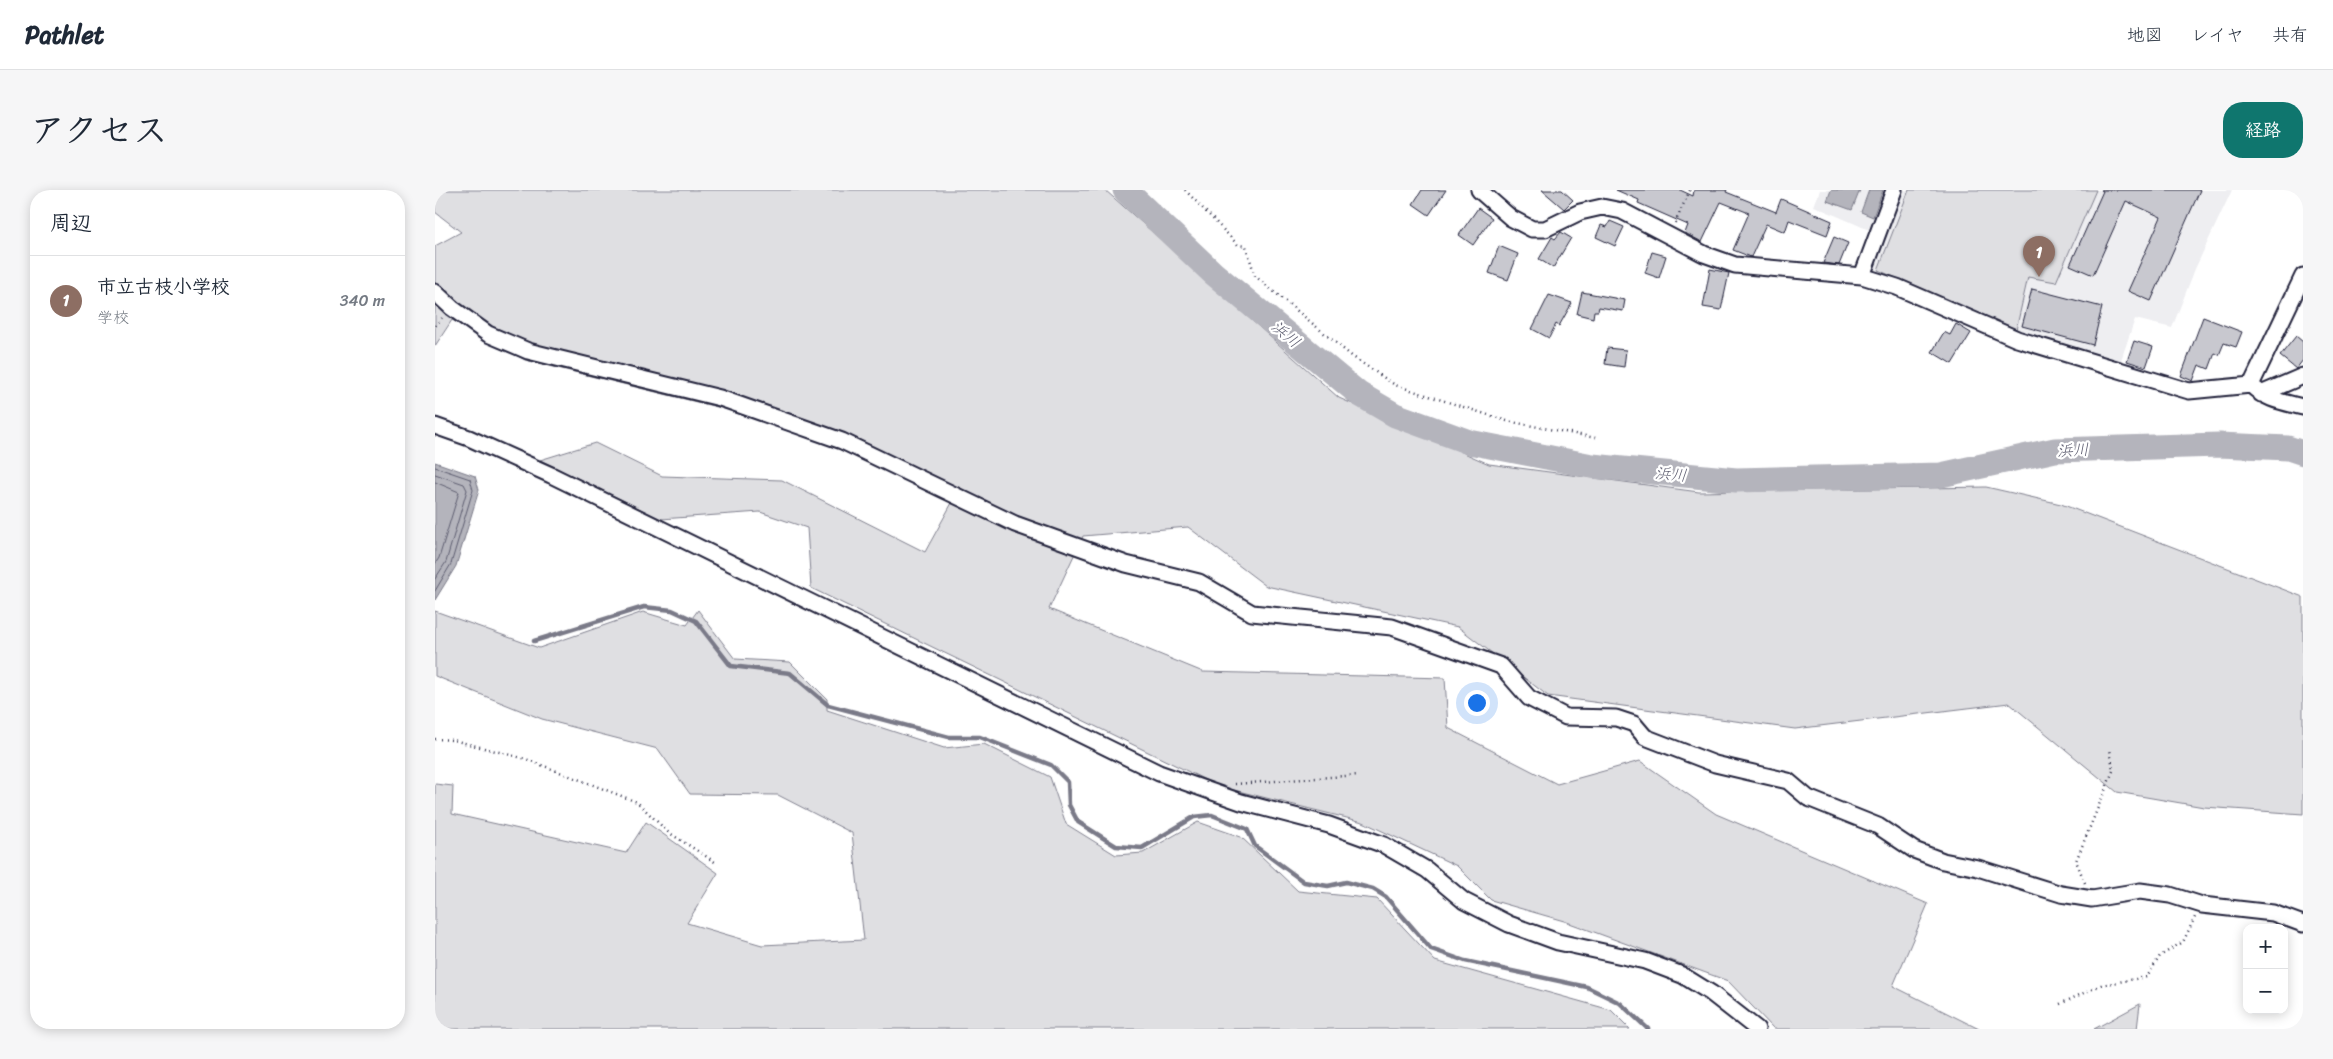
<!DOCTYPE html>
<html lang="ja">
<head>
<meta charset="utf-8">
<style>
	:root { --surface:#fff; --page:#f6f6f7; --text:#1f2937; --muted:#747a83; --line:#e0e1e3; --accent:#0f766e }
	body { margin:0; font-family:Sriracha,"Klee One",sans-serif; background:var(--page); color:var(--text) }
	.controls { position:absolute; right:15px; bottom:15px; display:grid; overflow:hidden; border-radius:10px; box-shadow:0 2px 12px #0003 }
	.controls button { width:45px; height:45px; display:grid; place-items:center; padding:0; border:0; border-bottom:1px solid var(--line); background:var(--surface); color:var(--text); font:25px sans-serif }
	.you { position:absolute; left:1041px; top:512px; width:18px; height:18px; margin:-12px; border:4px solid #fff; border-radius:50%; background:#1a73e8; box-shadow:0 0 0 8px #1a73e833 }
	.badge { display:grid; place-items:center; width:32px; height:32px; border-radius:50%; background:var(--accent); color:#fff; font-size:16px; font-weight:700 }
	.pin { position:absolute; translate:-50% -41px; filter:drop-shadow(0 1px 2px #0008) }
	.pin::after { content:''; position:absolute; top:26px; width:18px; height:15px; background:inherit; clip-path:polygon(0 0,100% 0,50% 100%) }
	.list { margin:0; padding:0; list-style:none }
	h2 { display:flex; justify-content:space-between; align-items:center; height:65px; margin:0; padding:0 20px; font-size:21px }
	h2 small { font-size:16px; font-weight:400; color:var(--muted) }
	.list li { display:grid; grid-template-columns:32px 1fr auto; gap:15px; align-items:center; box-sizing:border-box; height:90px; padding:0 20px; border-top:1px solid var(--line) }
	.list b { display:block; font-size:19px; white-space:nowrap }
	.list p { margin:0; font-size:16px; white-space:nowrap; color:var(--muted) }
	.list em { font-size:16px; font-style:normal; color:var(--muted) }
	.map { position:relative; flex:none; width:1868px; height:839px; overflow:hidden; border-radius:20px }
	header { display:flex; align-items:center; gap:30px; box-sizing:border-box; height:70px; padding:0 25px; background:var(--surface); border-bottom:1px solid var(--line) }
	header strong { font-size:24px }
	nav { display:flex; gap:28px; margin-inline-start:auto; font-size:18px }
	.intro { display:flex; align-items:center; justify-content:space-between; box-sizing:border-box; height:120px; padding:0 30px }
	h1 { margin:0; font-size:35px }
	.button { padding:12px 22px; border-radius:20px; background:var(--accent); color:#fff; font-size:18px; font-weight:700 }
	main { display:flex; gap:30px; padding:0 30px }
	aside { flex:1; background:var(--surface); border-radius:20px; box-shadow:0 2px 12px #0003 }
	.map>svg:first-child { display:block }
	.built { fill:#eeeef1 }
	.green { fill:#dfdfe2; stroke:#80808e }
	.water { fill:#b4b4bc; stroke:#7a7a88 }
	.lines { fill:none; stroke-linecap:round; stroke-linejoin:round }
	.shore { stroke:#5c5c6f; stroke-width:1 }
	.stream { stroke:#7a7a88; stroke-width:4.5 }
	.river { stroke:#b4b4bc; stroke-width:25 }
	.building { fill:#c8c8cf; stroke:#22223b }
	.minor-casing { stroke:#22223b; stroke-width:19 }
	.path { stroke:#22223b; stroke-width:2.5; stroke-dasharray:1 4; stroke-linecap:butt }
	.minor { stroke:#fff; stroke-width:15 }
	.labels { text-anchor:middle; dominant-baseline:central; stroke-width:4.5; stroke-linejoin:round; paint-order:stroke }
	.water-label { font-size:16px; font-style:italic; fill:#5c5c6f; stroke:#fff }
</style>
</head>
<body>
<header>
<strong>Pathlet</strong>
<nav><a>地図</a><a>レイヤ</a><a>共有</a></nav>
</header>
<div class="intro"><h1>アクセス</h1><a class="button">経路</a></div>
<main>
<aside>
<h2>周辺<small></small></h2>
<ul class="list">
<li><span class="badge" style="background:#8d6e63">1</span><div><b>市立古枝小学校</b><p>学校</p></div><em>340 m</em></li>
</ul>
</aside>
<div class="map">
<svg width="1868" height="839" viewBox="0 0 1868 839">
	<rect width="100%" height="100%" fill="#fff"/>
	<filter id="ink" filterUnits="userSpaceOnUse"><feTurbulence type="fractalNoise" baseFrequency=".02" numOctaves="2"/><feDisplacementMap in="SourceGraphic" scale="10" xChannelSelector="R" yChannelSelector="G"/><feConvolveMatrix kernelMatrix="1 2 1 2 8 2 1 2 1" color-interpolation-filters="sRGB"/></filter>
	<g filter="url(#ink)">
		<path class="built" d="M1385,0H1797L1760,79L1737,138L1700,129L1685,173L1584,145L1437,81L1448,46L1379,16Z"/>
		<path class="green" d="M0,0H670L904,208L1054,274L1264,302L1551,297L1626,314L1868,407V624L1769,617L1682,602L1574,513L1360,539L1113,506L1023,437L831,396L753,337L648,346L614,419L768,482L1010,488L1013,538L1122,594L1205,571L1281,624L1493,714L1458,796L1544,839H1339L1293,791L1129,731L1056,710L1022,676L928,632L783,596L376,398L372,338L325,322L226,329L105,270L160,253L227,286L347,290L490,362L524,300L323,227L90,170L17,130L0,156V56L26,42L0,22Z
			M1474,0H1661L1621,92L1593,87L1581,140L1443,80Z
			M263,420L300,469L355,472L392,509V520L509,558L549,554L615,587L631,634L681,665L708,663L763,632L806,647L863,701L942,709L1000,771L1176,820L1195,839H0V594L18,596L17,624L191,663L211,632L283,683L252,733L327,755L429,750L417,643L343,605L255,604L223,559L107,529L0,486V421L104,458L208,422L252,435Z
			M1705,814L1702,839H1659Z"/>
		<path class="water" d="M1396,0H1425L1417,20L1392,11Z
			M1434,0H1448L1438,27L1426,22Z
			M0,272L40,286L44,300L21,376L0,410Z"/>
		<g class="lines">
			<path class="shore" d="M0,277L35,289L38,300L16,374L0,401
				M0,284L29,294L32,300L11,372L0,389
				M0,292L24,302L4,368L0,374"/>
			<path class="stream" d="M99,451L209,417L237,420L261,431L296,476L355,483L393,515L514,547H545L616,575L633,592L634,615L643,632L681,656L707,658L759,627L777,625L812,639L820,656L869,692L893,696L911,692L938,699L951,707L996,759L1030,771L1152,797L1185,813L1213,839"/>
			<path class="river" d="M690,0L778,83L924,204L960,225L1034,252L1157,276L1301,290L1506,285L1620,260L1784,255L1853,258L1868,263"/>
		</g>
		<path class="building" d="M987,0H1011L994,25L978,14Z
			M1107,0H1127L1138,10L1129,19Z
			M1181,0H1245L1258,6L1259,0H1292L1291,2L1341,22L1346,9L1397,31L1392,45L1354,30L1350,42L1331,34L1316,67L1298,60L1314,23L1286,12L1267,52L1250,43L1253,35L1203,13L1204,10Z
			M1666,0H1765L1716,111L1693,101L1726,27L1691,11L1658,85L1635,75L1668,1Z
			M1043,18L1057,28L1038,55L1024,45Z
			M1175,31L1189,37L1180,56L1161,47L1166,35L1172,37Z
			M1126,42L1136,48L1118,78L1104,69L1117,47L1120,49Z
			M1399,47L1413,53L1404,75L1388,73Z
			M1064,56L1083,64L1073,90L1054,83Z
			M1217,62L1231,66L1224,88L1210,83Z
			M1275,79L1294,83L1286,120L1268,117Z
			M1597,99L1667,117L1658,155L1587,136Z
			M1147,102L1190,110L1188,121L1164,117L1163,121H1159L1158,128L1142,124Z
			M1114,105L1137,113L1124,136L1121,134L1114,148L1097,139Z
			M1768,127L1807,142L1801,157L1789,153L1784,165L1780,163L1774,179L1764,175L1758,191L1746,186Z
			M1521,134L1536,143L1517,174L1497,162L1509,142L1515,145Z
			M1861,146L1868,152V170L1861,179L1845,166Z
			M1699,151L1718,157L1711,177L1692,171Z
			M1172,158L1191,160L1189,177L1170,174Z"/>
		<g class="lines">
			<g class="minor-casing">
				<path id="minor" d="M1044,0L1076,28L1097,39H1110L1145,22L1167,17L1187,21L1269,64L1300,75L1427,86L1462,97L1582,149L1754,201L1816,195
					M1427,86L1459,0
					M0,102L17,118L53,144L93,161L285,208L407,251L580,334L691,374L764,392L817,423L957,437L1066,476L1094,508L1131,527L1181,528L1199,534L1210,547L1280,574L1353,591L1373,608L1443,636L1479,660L1508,671L1543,678L1626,704L1657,709L1705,701L1735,705L1767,715L1838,723L1868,734
					M1816,195L1868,86
					M1816,195C1831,210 1848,212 1868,217
					M1826,204L1868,186
					M0,236L34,248L116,285L724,583L806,612L894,635L949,655L992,680L1029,711L1074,734L1123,752L1210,771L1247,785L1276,803L1322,839"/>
			</g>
			<path class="path" d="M750,0L803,55L811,56L820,86L918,167L960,195L1072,231L1161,248
				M1240,33L1255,0
				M0,136L7,128
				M0,549L18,550L91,569L202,612L233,642L283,674
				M800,594L923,585
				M1650,693L1641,671L1678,581L1675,559
				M1625,814L1666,795L1712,787L1725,766L1748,752L1760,727"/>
			<use href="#minor" class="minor"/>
		</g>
	</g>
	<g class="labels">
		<g class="water-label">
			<text transform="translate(851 144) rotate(40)">浜川</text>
			<text transform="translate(1638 260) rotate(-3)">浜川</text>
			<text transform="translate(1236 284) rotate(5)">浜川</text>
		</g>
	</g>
</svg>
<div class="controls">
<button>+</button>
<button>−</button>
</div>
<div class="you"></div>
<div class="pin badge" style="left:1604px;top:87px;background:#8d6e63">1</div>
</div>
</main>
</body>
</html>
